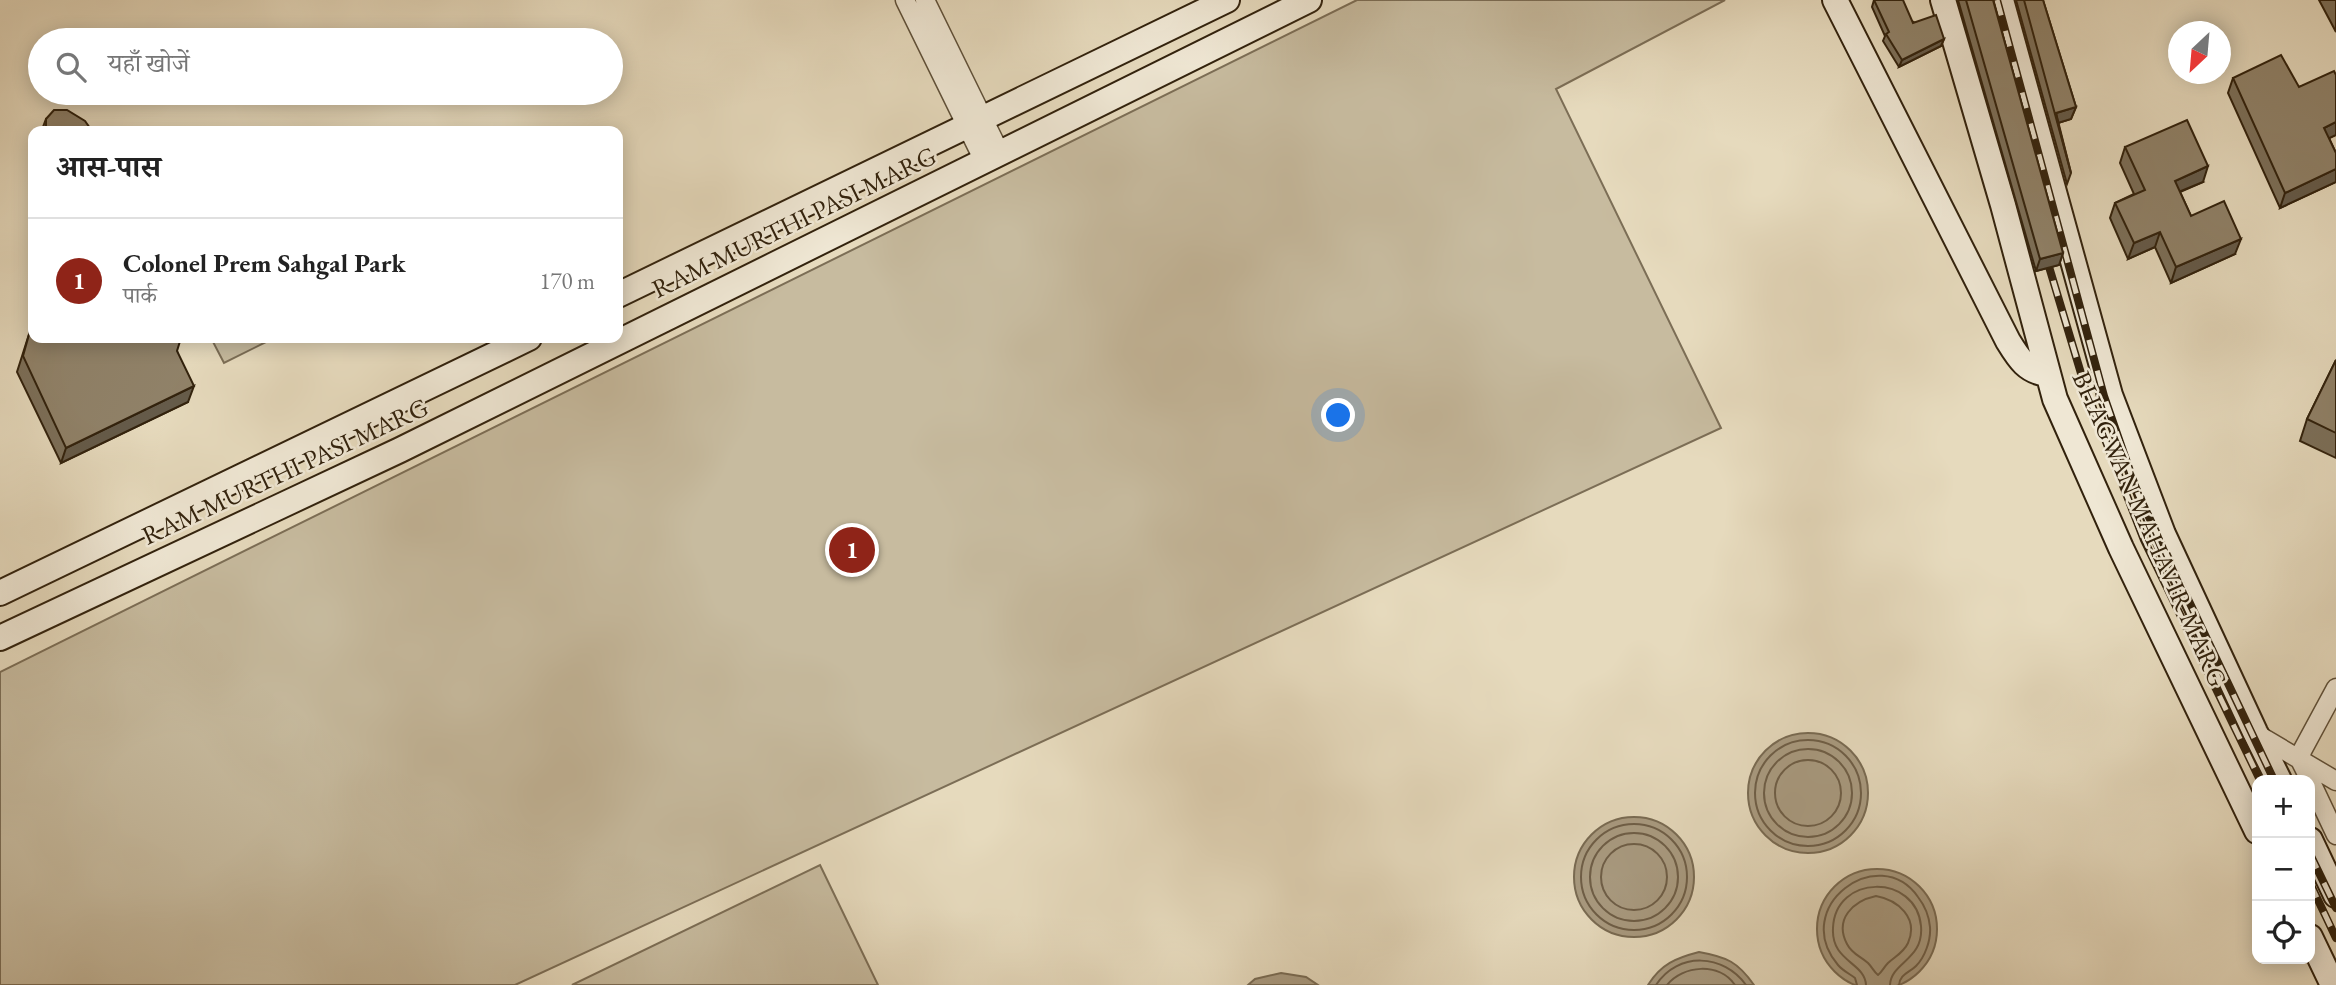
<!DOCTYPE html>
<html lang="hi">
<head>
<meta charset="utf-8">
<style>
	:root { --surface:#fff; --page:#f2f2f2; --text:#222; --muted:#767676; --line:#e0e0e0; --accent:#8f2418 }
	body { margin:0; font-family:"EB Garamond","Noto Serif Devanagari",serif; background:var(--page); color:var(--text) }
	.controls { position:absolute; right:21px; bottom:21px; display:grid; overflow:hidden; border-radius:14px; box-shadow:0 4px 18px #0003 }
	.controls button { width:63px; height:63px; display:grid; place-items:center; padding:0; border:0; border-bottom:2px solid var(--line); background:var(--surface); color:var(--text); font:35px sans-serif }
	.compass { position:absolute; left:2168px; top:21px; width:63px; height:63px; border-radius:50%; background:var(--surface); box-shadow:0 4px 18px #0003; rotate:206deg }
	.you { position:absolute; left:1339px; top:416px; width:24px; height:24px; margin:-18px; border:5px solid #fff; border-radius:50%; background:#1a73e8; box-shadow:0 0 0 10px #1a73e833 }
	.badge { display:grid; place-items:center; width:46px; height:46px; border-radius:50%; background:var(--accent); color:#fff; font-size:23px; font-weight:700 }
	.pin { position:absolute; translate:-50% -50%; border:4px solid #fff; box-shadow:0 2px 7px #0006 }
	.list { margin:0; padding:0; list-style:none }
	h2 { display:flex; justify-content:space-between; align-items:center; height:91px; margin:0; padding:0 28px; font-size:30px }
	h2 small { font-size:23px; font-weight:400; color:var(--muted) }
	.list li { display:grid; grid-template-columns:46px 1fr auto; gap:21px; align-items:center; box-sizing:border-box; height:126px; padding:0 28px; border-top:2px solid var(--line) }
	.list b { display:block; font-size:26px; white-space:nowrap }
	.list p { margin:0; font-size:23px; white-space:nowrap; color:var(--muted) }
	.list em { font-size:23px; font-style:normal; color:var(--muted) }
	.icon { flex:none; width:38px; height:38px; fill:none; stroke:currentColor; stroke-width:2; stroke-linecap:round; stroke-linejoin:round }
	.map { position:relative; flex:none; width:2336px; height:985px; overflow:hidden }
	.search { position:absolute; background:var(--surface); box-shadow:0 4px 18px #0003; left:28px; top:28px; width:595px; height:77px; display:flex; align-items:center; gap:18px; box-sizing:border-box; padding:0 24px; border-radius:38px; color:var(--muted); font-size:26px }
	.panel { position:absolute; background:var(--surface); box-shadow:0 4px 18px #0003; left:28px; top:126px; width:595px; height:217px; border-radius:14px }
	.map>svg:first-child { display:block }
	.green { fill:#c7bb9f; stroke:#7c6e56; stroke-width:2 }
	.water { fill:#a99b81; stroke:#796b53; stroke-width:2 }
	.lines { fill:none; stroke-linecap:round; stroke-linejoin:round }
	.shore { stroke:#6e5e47; stroke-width:2 }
	.street-casing { stroke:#5f5039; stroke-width:21 }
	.secondary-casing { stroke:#32220d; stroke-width:28 }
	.street { stroke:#efe7d4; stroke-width:18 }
	.secondary { stroke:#efe7d4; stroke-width:24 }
	.rail-casing { stroke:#32220d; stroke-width:8 }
	.rail { stroke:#efe7d4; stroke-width:5; stroke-dasharray:16; stroke-linecap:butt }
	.wall { fill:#7c705a; stroke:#32220d; stroke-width:2 }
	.shaded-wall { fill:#655b4a; stroke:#32220d; stroke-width:2 }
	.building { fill:#908269; stroke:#32220d; stroke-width:2 }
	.labels { text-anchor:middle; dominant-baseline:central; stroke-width:5; stroke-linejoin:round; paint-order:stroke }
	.street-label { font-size:26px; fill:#32220d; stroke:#efe7d4 }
</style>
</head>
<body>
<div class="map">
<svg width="2336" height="985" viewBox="0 0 2336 985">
	<rect width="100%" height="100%" fill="#e6dabd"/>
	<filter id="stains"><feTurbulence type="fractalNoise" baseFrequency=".00286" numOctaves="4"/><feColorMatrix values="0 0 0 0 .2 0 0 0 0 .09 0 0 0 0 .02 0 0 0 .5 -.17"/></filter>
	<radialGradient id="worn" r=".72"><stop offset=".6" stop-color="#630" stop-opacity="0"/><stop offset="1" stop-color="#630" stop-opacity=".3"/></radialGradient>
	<path class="green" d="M1357,0H1725L1556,89L1721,428L515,985H0V672Z
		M211,338H264L266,342L224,363Z
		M820,865L878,985H572Z"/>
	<path class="water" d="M1748 793a60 60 0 1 1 120 0a60 60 0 1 1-120 0Z
		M1574 877a60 60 0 1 1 120 0a60 60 0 1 1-120 0Z
		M1817 929a60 60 0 1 1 120 0a60 60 0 1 1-120 0Z
		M1699,952C1727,957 1738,962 1754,985H1648C1661,964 1676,958 1699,952Z
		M1281,973L1306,977L1318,985H1248L1255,979Z"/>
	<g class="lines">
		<path class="shore" d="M1755 793a53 53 0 1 1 106 0a53 53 0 1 1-106 0Z
			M1764 793a44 44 0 1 1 88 0a44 44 0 1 1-88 0Z
			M1775 793a33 33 0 1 1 66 0a33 33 0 1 1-66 0Z
			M1581 877a53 53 0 1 1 106 0a53 53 0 1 1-106 0Z
			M1590 877a44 44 0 1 1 88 0a44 44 0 1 1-88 0Z
			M1601 877a33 33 0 1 1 66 0a33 33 0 1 1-66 0Z
			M1876,896C1898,900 1919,918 1908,943C1904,952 1896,956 1888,963C1884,967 1882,972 1878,975C1874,972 1872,967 1868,963C1860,956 1852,954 1847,944C1834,919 1853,901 1876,896Z
			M1656,985C1678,951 1724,954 1746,985
			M1667,985C1683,965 1719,962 1735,985
			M1857,985L1855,978C1850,974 1843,971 1838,965C1789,907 1879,841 1918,897C1925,906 1929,916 1930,927C1931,940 1925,957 1916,966C1909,973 1900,974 1899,985
			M1866,985C1865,962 1831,962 1833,928C1835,874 1916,873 1921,926C1924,960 1891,962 1890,985"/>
		<g class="street-casing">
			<path id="street" d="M905,0L984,161
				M925,0L1000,153
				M2255,733L2336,781
				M2310,780L2300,760L2302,751L2336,688
				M2310,780L2336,835"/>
		</g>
		<g class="secondary-casing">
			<path id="secondary" d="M1835,0L2008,341C2019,359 2027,372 2048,374
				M1943,0L2003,205L2055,399L2121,548L2257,831
				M2001,0L2110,395L2163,534L2255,732L2279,780
				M618,295L1227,0
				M0,593L529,338
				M0,638L400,450L1309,0
				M2310,840L2336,895
				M2310,937L2333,985"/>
		</g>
		<use href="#street" class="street"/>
		<use href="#secondary" class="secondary"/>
		<g class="rail-casing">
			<path id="rail" d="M1997,0L2104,396L2138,494L2274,780
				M2044,250L2086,390L2144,540L2260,780
				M2310,854L2336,908
				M2310,883L2336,938"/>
		</g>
		<use href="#rail" class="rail"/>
	</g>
	<path class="wall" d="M1874,0L1944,39L1941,46L1899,67L1883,41L1885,36L1872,7Z
		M1958,0H1993L2063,253L2059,265L2036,271Z
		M2016,0H2043L2076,107L2071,119L2058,123L2071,173L2067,184Z
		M2319,0H2336V32Z
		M2336,75V135L2329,138L2336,153V182L2280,208L2228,93L2233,78L2299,87Z
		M46,119L92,131H43V127Z
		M2125,147L2203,182L2180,192L2191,216L2235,254L2171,283L2155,247L2128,259L2110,218L2115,203L2134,194L2120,163Z
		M30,331L177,351L188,402L61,463L17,372Z
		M2336,360V458L2300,441L2307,419Z"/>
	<path class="shaded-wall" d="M1944,39L1941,46L1899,67L1902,60Z
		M2076,107L2071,119L2058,123L2056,113Z
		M2336,122V135L2319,143L2324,128Z
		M2208,166L2203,182L2169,196L2175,181Z
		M2336,169V182L2280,208L2285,193Z
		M2160,232L2155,247L2128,259L2134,243Z
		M2241,239L2235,254L2171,283L2176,267Z
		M2063,253L2059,265L2036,271L2040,259Z
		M194,386L188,402L61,463L66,448Z"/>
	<path class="building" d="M1874,0H1903L1913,23L1936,15L1944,39L1902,60L1886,34L1889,32Z
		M1966,0H1993L2063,253L2040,259Z
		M2024,0H2043L2076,107L2056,113L2071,173Z
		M2281,55L2299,87L2334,71L2336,75V122L2324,128L2336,153V169L2285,193L2233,78Z
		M54,110H67L85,121L92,131H46V119Z
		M2187,120L2208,166L2175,181L2191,216L2224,201L2241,239L2176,267L2160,232L2134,243L2115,203L2145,190L2125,147Z
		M30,331H33V338H181L177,351L194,386L66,448L23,356Z
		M2336,360V433L2307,419Z"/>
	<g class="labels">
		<g class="street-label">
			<text transform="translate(794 222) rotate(-26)">RAM MURTHI PASI MARG</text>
			<text transform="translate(285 471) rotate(-25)">RAM MURTHI PASI MARG</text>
			<text transform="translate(2150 529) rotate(66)">BHAGWAN MAHAVIR MARG</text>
		</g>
	</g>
	<rect width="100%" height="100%" filter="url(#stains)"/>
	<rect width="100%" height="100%" fill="url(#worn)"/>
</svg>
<div class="controls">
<button>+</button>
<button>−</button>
<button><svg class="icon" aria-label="locate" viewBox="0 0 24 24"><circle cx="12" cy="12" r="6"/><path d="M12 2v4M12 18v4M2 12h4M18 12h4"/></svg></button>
</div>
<svg class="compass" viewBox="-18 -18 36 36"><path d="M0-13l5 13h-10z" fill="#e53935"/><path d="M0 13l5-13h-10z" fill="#767676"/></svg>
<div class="you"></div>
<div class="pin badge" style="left:852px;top:550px">1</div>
<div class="search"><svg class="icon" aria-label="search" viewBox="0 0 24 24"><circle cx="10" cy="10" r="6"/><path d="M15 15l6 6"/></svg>यहाँ खोजें</div>
<section class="panel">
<h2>आस-पास<small></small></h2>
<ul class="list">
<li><span class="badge">1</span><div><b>Colonel Prem Sahgal Park</b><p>पार्क</p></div><em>170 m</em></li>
</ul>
</section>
</div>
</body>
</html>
